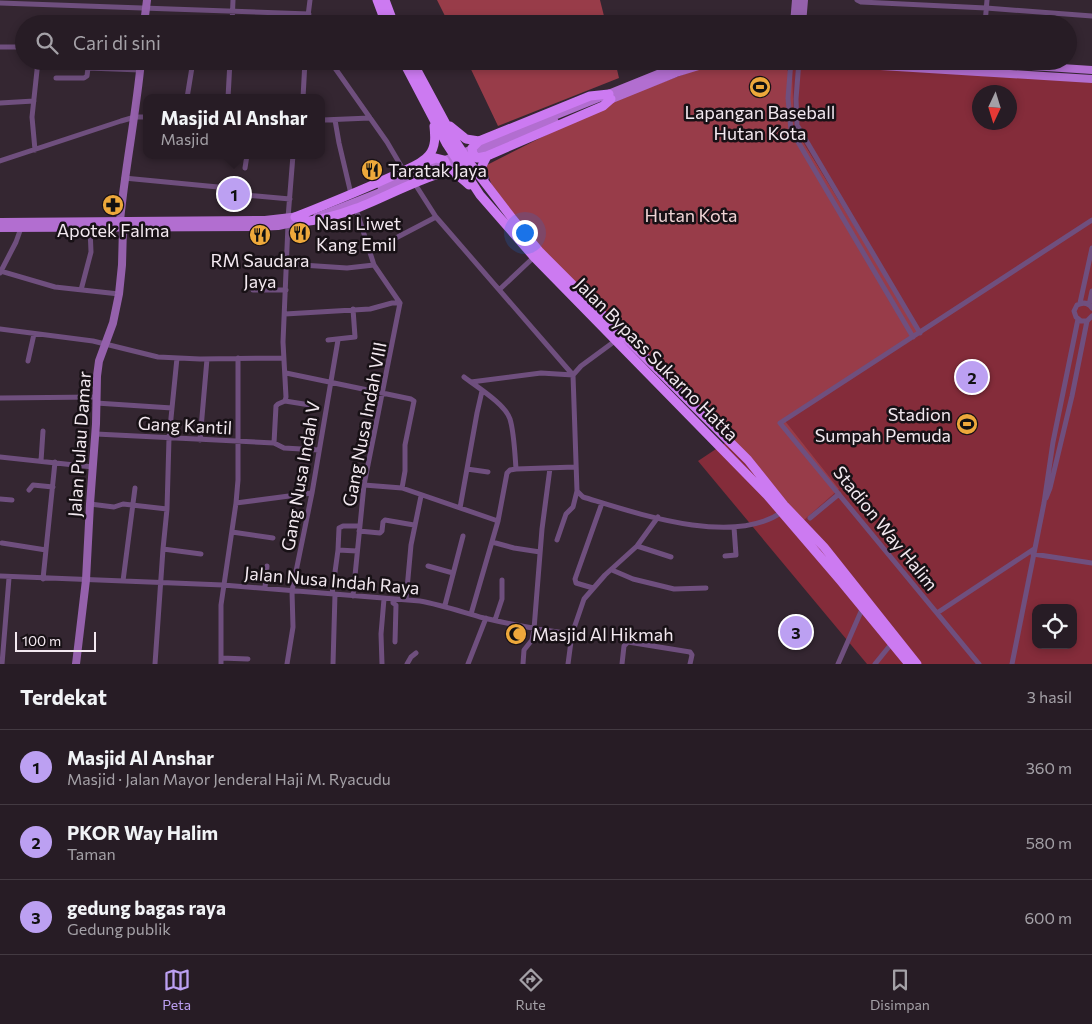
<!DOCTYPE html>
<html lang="id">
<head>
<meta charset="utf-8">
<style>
	:root { --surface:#271c25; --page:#2f252d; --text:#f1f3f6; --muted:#a4a1a7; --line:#433a42; --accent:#bca0f2 }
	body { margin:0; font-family:Commissioner,sans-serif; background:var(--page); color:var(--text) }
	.controls { position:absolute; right:15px; bottom:15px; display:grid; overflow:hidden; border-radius:10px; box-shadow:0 2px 8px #0003 }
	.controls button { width:45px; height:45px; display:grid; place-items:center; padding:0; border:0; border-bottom:1px solid var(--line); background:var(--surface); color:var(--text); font:25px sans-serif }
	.compass { position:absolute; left:972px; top:85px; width:45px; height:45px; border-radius:50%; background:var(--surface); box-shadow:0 2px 8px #0003; rotate:184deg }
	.scale { position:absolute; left:15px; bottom:12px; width:81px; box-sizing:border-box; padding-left:5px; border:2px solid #f3e9f0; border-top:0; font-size:14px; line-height:18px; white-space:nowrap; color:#f3e9f0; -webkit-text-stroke:4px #181116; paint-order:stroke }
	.you { position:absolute; left:524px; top:232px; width:18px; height:18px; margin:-12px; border:4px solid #fff; border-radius:50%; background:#1a73e8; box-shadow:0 0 0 8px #1a73e833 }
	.badge { display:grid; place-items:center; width:32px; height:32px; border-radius:50%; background:var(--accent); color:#111; font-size:16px; font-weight:700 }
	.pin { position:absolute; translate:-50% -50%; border:2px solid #fff; box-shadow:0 1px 5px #0006 }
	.popup { position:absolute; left:143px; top:94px; width:182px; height:65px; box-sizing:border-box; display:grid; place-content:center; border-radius:10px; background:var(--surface); filter:drop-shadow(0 1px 4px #0005); font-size:16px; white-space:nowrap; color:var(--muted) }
	.popup b { font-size:19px; color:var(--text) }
	.popup::after { content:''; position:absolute; left:50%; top:100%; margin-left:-10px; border:10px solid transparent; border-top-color:var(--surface) }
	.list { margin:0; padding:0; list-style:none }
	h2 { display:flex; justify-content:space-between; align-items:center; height:65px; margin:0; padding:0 20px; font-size:21px }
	h2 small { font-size:16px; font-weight:400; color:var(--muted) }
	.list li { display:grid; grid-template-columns:32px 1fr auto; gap:15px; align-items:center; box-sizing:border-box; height:75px; padding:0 20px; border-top:1px solid var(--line) }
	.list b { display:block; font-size:19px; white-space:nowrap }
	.list p { margin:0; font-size:16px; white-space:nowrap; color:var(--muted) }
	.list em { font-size:16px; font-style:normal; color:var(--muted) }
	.icon { flex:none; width:28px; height:28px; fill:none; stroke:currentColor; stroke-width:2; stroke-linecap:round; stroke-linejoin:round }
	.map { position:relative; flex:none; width:1092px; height:664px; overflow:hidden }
	.search { position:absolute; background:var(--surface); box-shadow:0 2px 8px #0003; left:15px; right:15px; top:15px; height:55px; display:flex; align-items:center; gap:12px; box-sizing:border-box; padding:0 18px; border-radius:28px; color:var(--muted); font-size:19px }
	.sheet { height:290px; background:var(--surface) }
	nav { display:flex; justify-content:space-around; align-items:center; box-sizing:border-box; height:70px; border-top:1px solid var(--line); background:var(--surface); font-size:14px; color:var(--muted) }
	nav a { display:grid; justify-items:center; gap:2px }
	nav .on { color:var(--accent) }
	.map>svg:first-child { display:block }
	.green { fill:#842c3a; fill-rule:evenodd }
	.forest { fill:#983c49 }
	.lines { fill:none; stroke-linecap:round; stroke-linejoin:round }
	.street { stroke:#6f4f7e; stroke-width:5 }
	.secondary { stroke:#9561ac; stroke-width:8 }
	.primary { stroke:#b26ed0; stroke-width:8 }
	.highway { stroke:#cc7af1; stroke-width:9 }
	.labels { text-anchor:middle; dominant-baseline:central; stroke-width:5; stroke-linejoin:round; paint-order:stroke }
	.poi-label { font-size:18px; fill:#f3e9f0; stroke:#181116 }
	.park-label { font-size:18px; fill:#efd4d5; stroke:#181116 }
	.street-label { font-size:18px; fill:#f3e9f0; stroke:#181116 }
</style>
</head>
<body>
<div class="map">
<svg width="1092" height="664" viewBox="0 0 1092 664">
	<rect width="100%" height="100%" fill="#342631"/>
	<path class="green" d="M792,61L1092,79V664H867L698,461L911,319L794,127L789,99ZM980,92H1010V122H980ZM1036,608H1073V645H1036Z"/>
	<path class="forest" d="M437,0H600L606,24H449Z
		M467,61H615L619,78L498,126Z
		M719,61H764L792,72L794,127L920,333L785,421L839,489L804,520L517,226L493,189L485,166L613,101Z"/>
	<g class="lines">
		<path class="street" d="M857,0L861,2L986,8L1092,16
			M0,3L309,14
			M232,24L233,0
			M307,24L310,0
			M985,24L987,0
			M0,47H24
			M330,61L387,142L404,171
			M791,61L788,98L791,130L913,337
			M799,61L796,99L797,125L920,333
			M88,68L140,70
			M56,78H84L87,76L88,68L84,63L66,61
			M187,98L193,61
			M228,98L230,61
			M303,98L305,61
			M0,103L34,101
			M322,120L370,118
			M335,120L339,143L351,194
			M35,150L32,117L38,61
			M0,161L121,121L135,117H146
			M245,168L247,155
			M124,178L218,187L246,195L290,199
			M415,184L436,217L573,375L577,491L583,497C636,513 733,547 782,512
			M356,209L374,265L400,303
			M288,218L293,155
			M392,240L436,217
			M287,264L347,268L374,265
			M0,271L55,287L119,294
			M0,273L16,242L21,228
			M500,289L534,257
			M81,290L91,252L90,228
			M253,290H286
			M1080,303L1092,248
			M1089,305L1092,291
			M1092,308C1088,302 1083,302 1077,305L1074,311L1076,317L1081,321H1087L1092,316
			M285,314L370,309L392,303H400
			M0,329L93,341L158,357L200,359L284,358
			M328,340L355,337L353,309
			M28,361L34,334
			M286,373L411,399L414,401L405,445V471L402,488
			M464,377C477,387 505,404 510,419C514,432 515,455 516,469
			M471,382L541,373L573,375L581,366L615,341
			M0,398L96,397
			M285,401L310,405
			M96,403L172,408
			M96,434L274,443L284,448L319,450
			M200,440L207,359
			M274,443L276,406L278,404L285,401L286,397L283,342L288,225
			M0,457L93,467
			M41,461L43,431
			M467,469L488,472
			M364,485L402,488L498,521
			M29,490L33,485L53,487
			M1046,498L1050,488L1072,396L1087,321
			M0,499L12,500
			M236,503L312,493
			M90,504L114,507L123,504L167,509
			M460,508L477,413L482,391
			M810,518L839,494
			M359,531L380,533L382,531L383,522L385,520L414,525
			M232,532L273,538
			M557,540L566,514L573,507L577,491
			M492,542L514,548L540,552
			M2,543L46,550
			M637,546L671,557
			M163,549L201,554
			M338,550L339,528L343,526H359
			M1033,554L1092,563
			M725,556L736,555L734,527
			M428,566L453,573
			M612,570L633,579L674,589L706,588
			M0,576L223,585L420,601C442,605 462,612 484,618C513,625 542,630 572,634
			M43,579L55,462
			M123,581L135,488
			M265,588L267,566
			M593,588L576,583L575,579L602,503
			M332,594L338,550L357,551
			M353,596L364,485L400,303
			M393,599V603L396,605L395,642
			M406,600L411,545L421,496
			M445,605L463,536
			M937,613L1034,549
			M471,614L498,521L507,473L510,470L516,469L575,467
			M495,620L502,599V580
			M221,658L248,659
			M2,664L9,578
			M155,664L163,549L167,509L169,438L177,358
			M221,664V605L236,503L238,480V358
			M287,664L293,627L292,591L312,493L338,340
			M333,664L335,594
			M382,664L381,634L384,599
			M407,664L411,657L416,653
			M468,664L486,618
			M523,664L524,650L532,640L534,629L542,529L550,468
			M568,664L572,634L584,599L605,575L637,546L658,517
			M622,664L624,646L628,642L690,652L692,655L690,664
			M838,664L863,607
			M875,664L892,643
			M979,664L780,423L1092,220
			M1012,664L1044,503L1053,442L1078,319"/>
		<path class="secondary" d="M144,24L147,0
			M794,24L796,0
			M802,24L804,0
			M120,221C125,168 136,115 141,61
			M76,664L86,580L90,504L96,424L97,376L99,361L113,323L119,294L122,265L123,227"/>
		<path class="primary" d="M800,61L1092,79
			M956,61L1092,70
			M607,101L676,73L715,61
			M426,174L555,122
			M381,186L690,61
			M317,217L406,182
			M0,222L265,220L300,216
			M0,228L256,227L278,226L306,220"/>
		<path class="highway" d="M377,0L386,24
			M385,0L394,24
			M403,61L446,143L480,195L534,257L767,495L840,580L909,664
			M412,61L454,139L469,162L512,218L540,252L748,460L784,505L824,547L917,664
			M450,126L466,139L479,141L590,96L609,94
			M479,141L472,148L473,154L477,158L487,156
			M424,162L436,158L444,160L447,166L442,173
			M484,179L482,166L487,156L603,106L611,99
			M295,217C330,203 365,189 399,173C409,168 422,164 429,155C436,147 435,136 434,126
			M301,222C320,220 339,215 357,208C375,202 436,170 450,172C457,173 463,180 469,185"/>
	</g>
	<defs>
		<g id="stadium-disc" transform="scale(1.125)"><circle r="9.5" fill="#eda83b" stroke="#181116"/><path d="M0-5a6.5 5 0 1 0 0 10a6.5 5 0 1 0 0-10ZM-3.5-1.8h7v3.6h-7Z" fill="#111"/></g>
		<g id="restaurant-disc" transform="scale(1.125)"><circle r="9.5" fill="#eda83b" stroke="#181116"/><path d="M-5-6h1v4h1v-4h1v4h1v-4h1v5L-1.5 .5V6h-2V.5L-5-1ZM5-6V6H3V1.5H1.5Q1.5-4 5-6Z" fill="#111"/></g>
		<g id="pharmacy-disc" transform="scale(1.125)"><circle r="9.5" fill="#eda83b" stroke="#181116"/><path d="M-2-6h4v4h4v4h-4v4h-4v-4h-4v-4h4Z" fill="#111"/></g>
		<g id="mosque-disc" transform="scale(1.125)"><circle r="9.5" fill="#eda83b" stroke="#181116"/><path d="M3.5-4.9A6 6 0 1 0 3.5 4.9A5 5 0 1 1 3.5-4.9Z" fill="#111"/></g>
	</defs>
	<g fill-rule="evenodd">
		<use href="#stadium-disc" x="760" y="87"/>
		<use href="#restaurant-disc" x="372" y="170"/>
		<use href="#pharmacy-disc" x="113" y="205"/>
		<use href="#restaurant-disc" x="300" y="233"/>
		<use href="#restaurant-disc" x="260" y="235"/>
		<use href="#stadium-disc" x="967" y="424"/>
		<use href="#mosque-disc" x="516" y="634"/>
	</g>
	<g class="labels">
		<g class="poi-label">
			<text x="760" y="112">Lapangan Baseball<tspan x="760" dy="21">Hutan Kota</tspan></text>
			<text x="388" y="170" text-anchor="start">Taratak Jaya</text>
			<text x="316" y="223" text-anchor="start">Nasi Liwet<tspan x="316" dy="21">Kang Emil</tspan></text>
			<text x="113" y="230">Apotek Falma</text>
			<text x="260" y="260">RM Saudara<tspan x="260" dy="21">Jaya</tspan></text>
			<text x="951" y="414" text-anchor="end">Stadion<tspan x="951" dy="21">Sumpah Pemuda</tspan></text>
			<text x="532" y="634" text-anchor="start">Masjid Al Hikmah</text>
		</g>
		<g class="park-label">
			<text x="691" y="215">Hutan Kota</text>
		</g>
		<g class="street-label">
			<text transform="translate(657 359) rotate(45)">Jalan Bypass Sukarno Hatta</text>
			<text transform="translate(364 424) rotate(-79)">Gang Nusa Indah VIII</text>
			<text transform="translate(185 425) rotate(3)">Gang Kantil</text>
			<text transform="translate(79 444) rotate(-86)">Jalan Pulau Damar</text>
			<text transform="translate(300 476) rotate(-80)">Gang Nusa Indah V</text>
			<text transform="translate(886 528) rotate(51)">Stadion Way Halim</text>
			<text transform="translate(332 580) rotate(5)">Jalan Nusa Indah Raya</text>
		</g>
	</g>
</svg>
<div class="controls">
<button><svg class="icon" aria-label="locate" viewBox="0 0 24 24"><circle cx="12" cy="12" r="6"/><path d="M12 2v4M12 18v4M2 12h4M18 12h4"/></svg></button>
</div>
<svg class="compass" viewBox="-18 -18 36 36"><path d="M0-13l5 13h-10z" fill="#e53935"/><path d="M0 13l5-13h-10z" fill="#a4a1a7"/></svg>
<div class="scale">100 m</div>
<div class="you"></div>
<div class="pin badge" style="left:234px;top:194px">1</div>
<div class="popup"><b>Masjid Al Anshar</b>Masjid</div>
<div class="pin badge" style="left:972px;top:377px">2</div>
<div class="pin badge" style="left:796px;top:632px">3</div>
<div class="search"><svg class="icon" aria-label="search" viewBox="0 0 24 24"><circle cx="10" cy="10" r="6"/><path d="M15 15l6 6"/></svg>Cari di sini</div>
</div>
<section class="sheet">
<h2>Terdekat<small>3 hasil</small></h2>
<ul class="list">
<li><span class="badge">1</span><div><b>Masjid Al Anshar</b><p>Masjid · Jalan Mayor Jenderal Haji M. Ryacudu</p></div><em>360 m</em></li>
<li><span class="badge">2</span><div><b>PKOR Way Halim</b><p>Taman</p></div><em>580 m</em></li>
<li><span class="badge">3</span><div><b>gedung bagas raya</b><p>Gedung publik</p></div><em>600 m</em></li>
</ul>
</section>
<nav>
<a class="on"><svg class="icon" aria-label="map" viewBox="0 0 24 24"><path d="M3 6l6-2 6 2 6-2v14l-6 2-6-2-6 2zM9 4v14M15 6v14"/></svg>Peta</a>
<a><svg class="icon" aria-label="directions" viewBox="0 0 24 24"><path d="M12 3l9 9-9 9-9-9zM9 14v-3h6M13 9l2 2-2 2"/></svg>Rute</a>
<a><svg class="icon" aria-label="saved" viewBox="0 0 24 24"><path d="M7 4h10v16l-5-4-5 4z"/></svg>Disimpan</a>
</nav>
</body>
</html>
